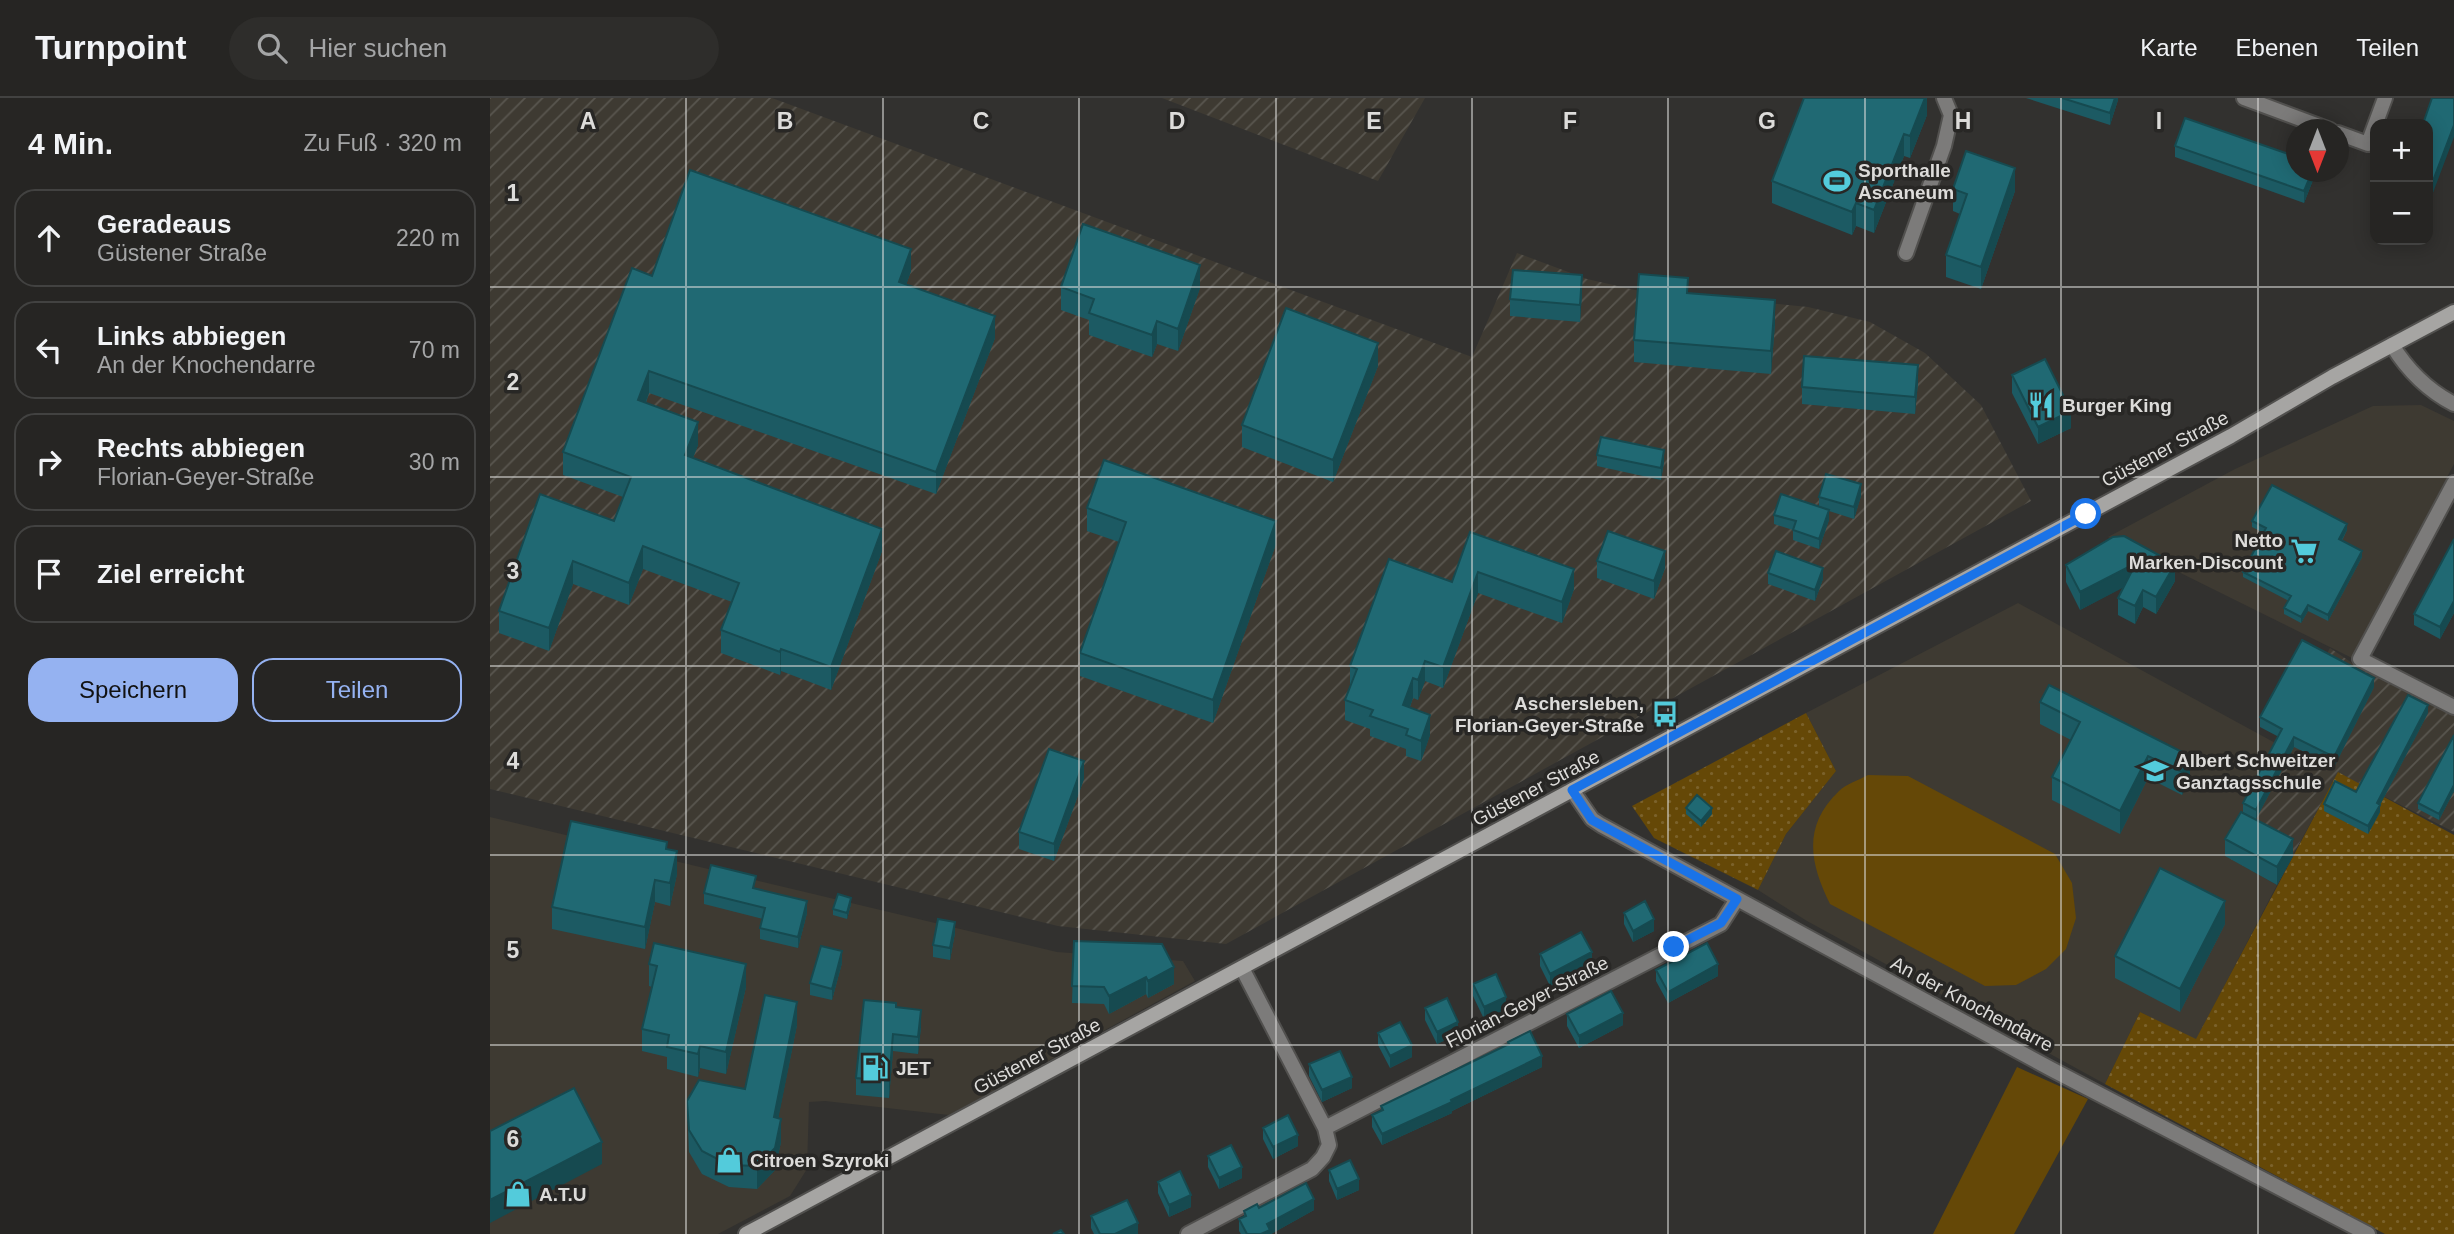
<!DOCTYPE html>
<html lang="de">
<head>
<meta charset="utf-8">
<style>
	:root { --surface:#262523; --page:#2e2d2b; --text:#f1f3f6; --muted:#a4a5a6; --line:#424241; --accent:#95b2f1 }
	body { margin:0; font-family:Helvetica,sans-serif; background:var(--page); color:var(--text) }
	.controls { position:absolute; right:21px; top:21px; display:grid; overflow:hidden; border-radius:14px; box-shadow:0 4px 18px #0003 }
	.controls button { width:63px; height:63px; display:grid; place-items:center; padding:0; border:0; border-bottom:2px solid var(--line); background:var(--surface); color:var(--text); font:35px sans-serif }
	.compass { position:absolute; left:1796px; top:21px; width:63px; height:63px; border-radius:50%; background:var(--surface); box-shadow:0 4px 18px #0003; rotate:180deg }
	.stop { position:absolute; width:21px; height:21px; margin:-16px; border:5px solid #1a73e8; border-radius:50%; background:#fff }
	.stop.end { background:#1a73e8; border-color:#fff; box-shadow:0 2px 7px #0008 }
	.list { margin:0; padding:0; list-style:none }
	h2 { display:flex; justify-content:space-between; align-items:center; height:91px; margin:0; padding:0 28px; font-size:30px }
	h2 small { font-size:23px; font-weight:400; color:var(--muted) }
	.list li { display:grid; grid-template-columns:46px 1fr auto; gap:21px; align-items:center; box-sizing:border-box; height:98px; margin:0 14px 14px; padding:0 14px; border:2px solid var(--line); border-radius:21px }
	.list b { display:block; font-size:26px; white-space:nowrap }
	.list p { margin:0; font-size:23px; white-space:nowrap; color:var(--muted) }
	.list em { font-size:23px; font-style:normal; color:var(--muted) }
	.actions { display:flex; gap:14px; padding:21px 28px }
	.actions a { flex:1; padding:16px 0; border:2px solid var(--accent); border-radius:21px; text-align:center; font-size:24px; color:var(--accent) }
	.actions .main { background:var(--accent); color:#111 }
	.icon { flex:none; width:38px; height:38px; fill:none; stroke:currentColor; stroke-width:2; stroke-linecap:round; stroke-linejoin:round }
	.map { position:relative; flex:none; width:1964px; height:1136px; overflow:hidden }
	header { display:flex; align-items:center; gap:42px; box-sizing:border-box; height:98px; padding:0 35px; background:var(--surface); border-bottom:2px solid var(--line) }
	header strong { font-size:33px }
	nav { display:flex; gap:38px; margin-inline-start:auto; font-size:24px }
	.search { width:490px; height:63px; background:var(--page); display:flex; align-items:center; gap:18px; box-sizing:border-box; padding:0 24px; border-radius:38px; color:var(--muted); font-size:26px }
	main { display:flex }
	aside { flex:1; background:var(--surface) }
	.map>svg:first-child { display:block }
	.built { fill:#3e3a32 }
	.industrial { fill:url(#industrial-furrows) }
	.grass { fill:#654807 }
	.garden { fill:url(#garden-dots) }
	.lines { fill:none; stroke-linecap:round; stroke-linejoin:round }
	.minor-casing { stroke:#51504e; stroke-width:18 }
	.secondary-casing { stroke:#51504e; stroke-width:18 }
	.minor { stroke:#7c7b7a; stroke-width:14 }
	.secondary { stroke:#a6a5a3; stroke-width:14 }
	.wall { fill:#1c5a63 }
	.shaded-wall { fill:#164a50 }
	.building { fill:#206973; stroke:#164a50; stroke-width:2 }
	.route { stroke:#1a73e8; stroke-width:9 }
	.grid { fill:none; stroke:#dddcda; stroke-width:2; stroke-opacity:0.55 }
	.labels { text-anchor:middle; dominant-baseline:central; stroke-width:7; stroke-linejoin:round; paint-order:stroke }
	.poi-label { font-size:19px; font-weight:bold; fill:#dddcda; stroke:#282725; text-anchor:start }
	.street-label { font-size:19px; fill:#dddcda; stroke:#282725 }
	.grid-label { font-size:23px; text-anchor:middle; font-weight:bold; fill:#dddcda; stroke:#282725; stroke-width:7; stroke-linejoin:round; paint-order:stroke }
</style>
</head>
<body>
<header>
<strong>Turnpoint</strong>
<div class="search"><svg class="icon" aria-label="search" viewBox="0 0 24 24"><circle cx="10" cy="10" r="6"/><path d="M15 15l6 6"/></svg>Hier suchen</div>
<nav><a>Karte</a><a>Ebenen</a><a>Teilen</a></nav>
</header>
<main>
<aside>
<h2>4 Min.<small>Zu Fuß · 320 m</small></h2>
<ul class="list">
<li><svg class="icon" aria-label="ahead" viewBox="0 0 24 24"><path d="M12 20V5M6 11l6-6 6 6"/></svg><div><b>Geradeaus</b><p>Güstener Straße</p></div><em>220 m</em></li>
<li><svg class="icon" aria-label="left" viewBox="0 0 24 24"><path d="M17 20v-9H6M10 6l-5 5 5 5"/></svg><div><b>Links abbiegen</b><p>An der Knochendarre</p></div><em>70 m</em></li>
<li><svg class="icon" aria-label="right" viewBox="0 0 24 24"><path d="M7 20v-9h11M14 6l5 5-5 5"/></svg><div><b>Rechts abbiegen</b><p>Florian-Geyer-Straße</p></div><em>30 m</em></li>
<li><svg class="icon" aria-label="arrive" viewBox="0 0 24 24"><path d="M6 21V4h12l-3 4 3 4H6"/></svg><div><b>Ziel erreicht</b></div></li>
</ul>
<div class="actions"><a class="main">Speichern</a><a>Teilen</a></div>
</aside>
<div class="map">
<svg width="1964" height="1136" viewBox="0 0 1964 1136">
	<defs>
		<pattern id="industrial-furrows" width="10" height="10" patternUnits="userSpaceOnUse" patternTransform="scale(1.75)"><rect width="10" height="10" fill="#3e3a32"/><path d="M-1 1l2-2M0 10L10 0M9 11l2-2" fill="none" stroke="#59564f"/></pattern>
		<pattern id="garden-dots" width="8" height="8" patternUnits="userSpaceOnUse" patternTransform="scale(1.75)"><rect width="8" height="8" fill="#654807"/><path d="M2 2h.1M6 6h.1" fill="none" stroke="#7b622b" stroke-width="1.8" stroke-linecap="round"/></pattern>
	</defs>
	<rect width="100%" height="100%" fill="#32312f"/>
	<path class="built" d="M1931,307L1964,323V366L1862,560L1618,439L1745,371L1883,308Z
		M1528,505L1789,647L1746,727L1736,758L1787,787L1706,942L1650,914L1615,986L1317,823L1268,792L1296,736L1346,673L1316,615Z
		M0,719L567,854L693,863L705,883L459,1017L335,1003L319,1004L317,1071L300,1098L228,1136H0Z"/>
	<path class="industrial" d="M0,0H282L982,259L1027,155L1097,181L1145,192L1318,209L1380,224L1435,255L1491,307L1541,403L736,846L568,828L0,691Z
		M672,0H935L888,83Z
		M1840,550L1868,569L1964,617V734L1848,675L1787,786L1735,758L1750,731L1746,727Z"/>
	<path class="grass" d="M1378,677L1418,678L1565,756L1582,785L1586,820L1576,851L1556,871L1526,887L1495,888L1340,806C1320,766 1312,728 1349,693C1356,686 1369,682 1378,677Z
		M1527,969L1598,1001L1524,1136H1443Z"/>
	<path class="garden" d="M1316,615L1346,673L1296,736L1268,792L1164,740L1142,708Z
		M1848,674L1964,737V1136H1895L1615,986L1650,914L1706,941Z"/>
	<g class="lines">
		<g class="minor-casing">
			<path id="minor" d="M1754,0L1840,32
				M1848,35L1878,46L1895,0
				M1416,155L1454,48L1461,17L1454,0
				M1902,247C1918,273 1937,292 1964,306
				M1964,385L1870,561L1964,609
				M1082,692L1102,721L1111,727L1561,971L1878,1136
				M752,870L835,1030
				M698,1136L822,1071L833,1059L839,1047L835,1030L1231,826L1247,801"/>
		</g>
		<g class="secondary-casing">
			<path id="secondary" d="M256,1136L1741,338L1842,279L1964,214"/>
		</g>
		<use href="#minor" class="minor"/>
		<use href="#secondary" class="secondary"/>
	</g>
	<path class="wall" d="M1437,0V17L1420,60L1414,58L1384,135L1366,128L1362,137L1282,105V83Z
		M1536,0H1628V2L1620,27Z
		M1685,48L1825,74V77L1814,105L1685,59Z
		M1463,91L1525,93L1491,191L1456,179V157L1470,116L1463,113Z
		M421,173L416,187L505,240L446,396L159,295L156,305L208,347L203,360L392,453L341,592L291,573L290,577L231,555V532L242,504L153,471L139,507L83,486L59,553L9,535V513L124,423L133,399L73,377V354L162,178Z
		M571,189L710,190L688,253L667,246L662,259L599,237V222L571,212Z
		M1092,194L1090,224L1020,218V201Z
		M1198,195L1285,225L1281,276L1144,264V242Z
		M888,268L843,384L752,349V327Z
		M1522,277L1581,330L1548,346L1522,295Z
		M1428,284L1425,316L1312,306V289Z
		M1107,357L1174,364L1171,382L1107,368Z
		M1371,398L1364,421L1339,413V422L1329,451L1303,442V432L1284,426V417L1329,409V399Z
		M597,410L786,446L723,625L590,578V555L629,444L597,433Z
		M1762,423L1857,432L1852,443L1872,459L1838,523L1818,513L1811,525L1794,516V510L1799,503L1753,479V474L1774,435L1762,429Z
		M980,434L1084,491L1072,525L988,495L953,590L935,583L928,602L923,600L920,609L940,637L931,663L916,658V651L880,638V631L855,622V602L860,588V568L962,484Z
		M1964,441V515L1950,541L1924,527V516Z
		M1107,463L1175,470L1164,501L1107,480Z
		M1576,467L1685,483L1666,516L1653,509L1645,526L1628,517V500L1633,489L1590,512L1576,484Z
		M1278,475L1333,481L1325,503L1278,486Z
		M1559,587L1700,680L1692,697L1658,680L1630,736L1562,702V679L1581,642L1550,626V604Z
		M1884,589L1844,669L1804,649L1766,721L1753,715V705L1789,639L1770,629V619Z
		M1938,615L1890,707V714L1878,736L1834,713V706L1866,694Z
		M1964,637V693L1949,722L1928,711V705Z
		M594,681L564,763L529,751V734Z
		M1196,710L1222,716L1211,729L1196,716Z
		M1735,741L1803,758L1787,787L1735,758Z
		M177,751L187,776L180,808L165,804L155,851L62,831V809Z
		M266,791L317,815L308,850L270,841V830L273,821L214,806V795Z
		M361,806L357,821L343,817V811Z
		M1134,815L1164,833L1143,844L1134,826Z
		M1735,826L1690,914L1625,880V858Z
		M465,835L460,862L443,859V847Z
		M584,843L684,886L658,900L656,896L619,916L614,906L582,905Z
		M1050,856L1102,866L1060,888L1050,868Z
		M352,865L342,902L320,897V885Z
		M159,866L256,889L236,976L210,970L208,979L177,971V959L152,953V931L162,889L159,888Z
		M1166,872L1228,878L1178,905L1166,883Z
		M983,886L1016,911L994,921L983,898Z
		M406,910L431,929L428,956L403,953L399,1000L366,997V980Z
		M935,910L968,936L947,946L935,922Z
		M1077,916L1133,927L1089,950L1077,928Z
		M307,927L288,1020L291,1044L285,1072L267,1091L239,1089L212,1076L199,1054L197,1003L255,991Z
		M888,935L922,959L900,970L888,947Z
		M1018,944L1052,969L962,1013V1015L892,1047L882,1029V1017L891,1013V1008L1018,947Z
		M819,966L862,990L832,1004L819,978Z
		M773,1030L808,1048L783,1061L773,1041Z
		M718,1058L752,1080L729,1091L718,1069Z
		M839,1072L869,1092L847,1102L839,1083Z
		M668,1084L701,1109L679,1119L668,1095Z
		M769,1110L824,1112L781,1136H751L749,1133V1121L754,1119V1113Z
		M601,1118L648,1136H604L601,1130Z"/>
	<path class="shaded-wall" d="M1435,0H1437V17L1420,60V38Z
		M1625,0H1628V2L1620,27V15Z
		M1964,27V39L1938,108V96Z
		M1414,36V58L1384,135V112Z
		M1525,70V93L1491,191V169Z
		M1822,74H1825V77L1814,105V93Z
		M1366,105V128L1362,137V114Z
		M421,151V173L409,207V184Z
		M710,167V190L688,253V231Z
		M1092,177V194L1090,224V207Z
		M1285,202V225L1281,276V253Z
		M505,218V240L446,396V374Z
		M667,223V246L662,259V237Z
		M888,245V268L843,384V362Z
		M1428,267V284L1425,316V299Z
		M159,273V295L148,324V302Z
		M1581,313V330L1548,346V329Z
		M208,324V347L195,380V357Z
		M1174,352V364L1171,382V370Z
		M1371,386V398L1364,421V409Z
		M1339,412V422L1329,451V441Z
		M786,423V446L723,625V602Z
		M1857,426V432L1849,447V441Z
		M392,431V453L341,592V569Z
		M153,448V471L139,507V485Z
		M1175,453V470L1164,501V483Z
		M1872,453V459L1838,523V517Z
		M83,463V486L59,553V530Z
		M1646,465V483L1590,512V494Z
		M1685,466V483L1666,516V499Z
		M1333,470V481L1325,503V492Z
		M1084,471V491L1072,525V504Z
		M988,474V495L953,590V569Z
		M1653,492V509L1645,526V508Z
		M1964,503V515L1950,541V529Z
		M1818,507V513L1811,525V519Z
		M291,551V573L290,577V554Z
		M935,563V583L928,602V582Z
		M923,580V600L913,627V607Z
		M1884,580V589L1844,669V659Z
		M1938,607V615L1890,707V714L1878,736V728L1887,705Z
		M940,617V637L931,663V643Z
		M1804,639V649L1766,721V712Z
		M1658,658V680L1630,736V713Z
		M1700,658V680L1692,697V674Z
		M594,663V681L564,763V746Z
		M1964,687V693L1949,722V716Z
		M1222,710V716L1211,729V723Z
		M1803,741V758L1787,787V769Z
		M187,753V776L180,808V785Z
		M165,782V804L155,851V829Z
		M361,800V806L357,821V815Z
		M317,803V815L308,850V839Z
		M1735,803V826L1690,914V891Z
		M1164,821V833L1143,844V833Z
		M465,824V835L460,862V850Z
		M352,853V865L342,902V891Z
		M1102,854V866L1060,888V876Z
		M256,866V889L236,976V954Z
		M1228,866V878L1178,905V894Z
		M684,869V886L658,900V883Z
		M656,879V896L619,916V898Z
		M1016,899V911L994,921V909Z
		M307,904V927L284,1042V1019Z
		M431,912V929L428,956V939Z
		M1133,915V927L1089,950V938Z
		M968,924V936L947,946V934Z
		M403,936V953L399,1000V983Z
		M922,947V959L900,970V958Z
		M210,948V970L208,979V956Z
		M1052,958V969L962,1013V1015L892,1047V1036Z
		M862,979V990L832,1004V992Z
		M291,1021V1044L285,1072L267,1091V1068Z
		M808,1037V1048L783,1061V1049Z
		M112,1044V1066L0,1125V1102Z
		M752,1069V1080L729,1091V1080Z
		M869,1081V1092L847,1102V1091Z
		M701,1097V1109L679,1119V1107Z
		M824,1101V1112L781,1136H771L777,1126Z
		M648,1125V1136H625Z"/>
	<path class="building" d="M1314,0H1435L1420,38L1414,36L1384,112L1366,105L1362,114L1282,83Z
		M1572,0H1625L1620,15Z
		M1942,0H1964V27L1938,96V26H1933Z
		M1695,20L1807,59V74H1822L1814,93L1685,48Z
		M1476,53L1525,70L1491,169L1456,157L1477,96L1463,91Z
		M200,72L421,151L409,184L505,218L446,374L159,273L148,302L208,324L195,357L392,431L341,569L291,551L290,554L231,532L249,485L153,448L139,485L83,463L59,530L9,513L50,396L124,423L141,379L73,354L142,170L162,178Z
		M593,126L710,167L688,231L667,223L662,237L599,215L604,201L571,189Z
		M1023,172L1092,177L1090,207L1020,201Z
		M1149,176L1198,180L1197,195L1285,202L1281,253L1144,242Z
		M796,210L888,245L843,362L752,327Z
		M1314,258L1428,267L1425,299L1312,289Z
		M1555,261L1581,313L1548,329L1522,277Z
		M1111,339L1174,352L1171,370L1107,357Z
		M614,362L786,423L723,602L590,555L636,424L597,410Z
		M1336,376L1371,386L1364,409L1329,399Z
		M1782,387L1857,426L1849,441L1872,453L1838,517L1818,507L1811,519L1794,510L1801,498L1753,474L1776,430L1762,423Z
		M1291,396L1339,412L1329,441L1303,432L1306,423L1284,417Z
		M1118,433L1175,453L1164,483L1107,463Z
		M980,434L1084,471L1072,504L988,474L953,569L935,563L928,582L923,580L913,607L940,617L931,643L916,637L918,631L880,618L883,612L855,602L867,571L860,568L899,461L962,484Z
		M1634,438L1685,466L1666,499L1653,492L1645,508L1628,500L1646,465L1590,494L1576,467L1623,439Z
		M1964,441V503L1950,529L1924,516Z
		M1286,453L1333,470L1325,492L1278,475Z
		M1812,542L1884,580L1844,659L1804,639L1766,712L1753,705L1792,631L1770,619Z
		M1559,587L1700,658L1692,674L1658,658L1630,713L1562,679L1590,624L1550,604Z
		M1918,597L1938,607L1887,705L1890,707L1878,728L1834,706L1845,683L1866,694Z
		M1964,637V687L1949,716L1928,705Z
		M559,651L594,663L564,746L529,734Z
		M1207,697L1222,710L1211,723L1196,710Z
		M1751,714L1803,741L1787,769L1735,741Z
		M81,723L177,744L176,751L187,753L180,785L165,782L155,829L62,809Z
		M221,767L266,778L263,790L317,803L308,839L270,830L275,810L214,795Z
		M1670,770L1735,803L1690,891L1625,858Z
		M348,796L361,800L357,815L343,811Z
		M1155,803L1164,821L1143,833L1134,815Z
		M448,821L465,824L460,850L443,847Z
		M1091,834L1102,854L1060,876L1050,856Z
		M584,843L672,846L684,869L658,883L656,879L619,898L614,889L582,888Z
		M164,845L256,866L236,954L210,948L208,956L177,949L179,937L152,931L167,868L159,866Z
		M1217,845L1228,866L1178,894L1166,872Z
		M331,848L352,853L342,891L320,885Z
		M1006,876L1016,899L994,909L983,886Z
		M1121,893L1133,915L1089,938L1077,916Z
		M275,897L307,904L284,1019L291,1021L285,1050L267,1068L239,1067L212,1053L199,1032L197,1003L209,982L255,991Z
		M957,900L968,924L947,934L935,910Z
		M374,902L406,905V909L431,912L428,939L403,936L399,983L366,980Z
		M910,924L922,947L900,958L888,935Z
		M1040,933L1052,958L961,1002L962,1004L892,1036L882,1017L893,1012L891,1008L1019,946L1018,944Z
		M850,953L862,979L832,992L819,966Z
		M84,990L112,1044L0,1102V1033Z
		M798,1017L808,1037L783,1049L773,1030Z
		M741,1047L752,1069L729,1080L718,1058Z
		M860,1062L869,1081L847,1091L839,1072Z
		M690,1073L701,1097L679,1107L668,1084Z
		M816,1085L824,1101L777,1126L780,1132L771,1136H757L749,1121L756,1118L754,1113L767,1106L769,1110Z
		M637,1102L648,1125L625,1136H610L601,1118Z
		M571,1132L574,1136H563Z"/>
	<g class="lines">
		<path class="route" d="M1184,849L1231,825L1247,801L1102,722L1082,692L1596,416"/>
	</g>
	<path class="grid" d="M196,0V1136M393,0V1136M589,0V1136M786,0V1136M982,0V1136M1178,0V1136M1375,0V1136M1571,0V1136M1768,0V1136M0,189H1964M0,379H1964M0,568H1964M0,757H1964M0,947H1964"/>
	<defs>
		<g id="stadium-bare" transform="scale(2.1)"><path d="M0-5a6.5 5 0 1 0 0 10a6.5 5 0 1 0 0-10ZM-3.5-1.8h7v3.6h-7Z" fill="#53cbdb" stroke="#282725" stroke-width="2.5" paint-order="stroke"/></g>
		<g id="restaurant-bare" transform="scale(2.1)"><path d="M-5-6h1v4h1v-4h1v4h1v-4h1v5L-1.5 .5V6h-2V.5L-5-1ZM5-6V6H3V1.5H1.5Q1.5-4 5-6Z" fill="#53cbdb" stroke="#282725" stroke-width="2.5" paint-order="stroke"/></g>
		<g id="supermarket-bare" transform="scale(2.1)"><path d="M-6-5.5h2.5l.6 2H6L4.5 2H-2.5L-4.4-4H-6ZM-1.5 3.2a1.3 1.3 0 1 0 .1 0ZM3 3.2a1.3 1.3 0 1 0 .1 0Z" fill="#53cbdb" stroke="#282725" stroke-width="2.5" paint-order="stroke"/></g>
		<g id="bus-bare" transform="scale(2.1)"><path d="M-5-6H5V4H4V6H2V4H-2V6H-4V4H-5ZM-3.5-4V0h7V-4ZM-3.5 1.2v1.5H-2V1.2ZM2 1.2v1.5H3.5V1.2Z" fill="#53cbdb" stroke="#282725" stroke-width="2.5" paint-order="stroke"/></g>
		<g id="school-bare" transform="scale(2.1)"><path d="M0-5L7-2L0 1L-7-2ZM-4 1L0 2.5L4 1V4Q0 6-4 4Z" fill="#53cbdb" stroke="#282725" stroke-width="2.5" paint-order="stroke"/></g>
		<g id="fuel-bare" transform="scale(2.1)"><path d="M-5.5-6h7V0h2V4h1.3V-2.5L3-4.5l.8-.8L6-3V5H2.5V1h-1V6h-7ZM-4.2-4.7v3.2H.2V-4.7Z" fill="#53cbdb" stroke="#282725" stroke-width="2.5" paint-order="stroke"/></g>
		<g id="shop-bare" transform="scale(2.1)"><path d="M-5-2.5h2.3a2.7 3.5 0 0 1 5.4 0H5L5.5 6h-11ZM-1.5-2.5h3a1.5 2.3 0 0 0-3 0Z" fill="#53cbdb" stroke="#282725" stroke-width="2.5" paint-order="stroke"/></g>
	</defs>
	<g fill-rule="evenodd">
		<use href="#stadium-bare" x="1347" y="83"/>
		<use href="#restaurant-bare" x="1551" y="307"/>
		<use href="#supermarket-bare" x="1814" y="453"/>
		<use href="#bus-bare" x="1175" y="616"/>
		<use href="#school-bare" x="1665" y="673"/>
		<use href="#fuel-bare" x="385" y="970"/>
		<use href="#shop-bare" x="239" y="1062"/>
		<use href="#shop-bare" x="28" y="1096"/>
	</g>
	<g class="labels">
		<g class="poi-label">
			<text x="1368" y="72">Sporthalle<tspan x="1368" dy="22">Ascaneum</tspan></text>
			<text x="1572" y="307">Burger King</text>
			<text x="1793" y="442" text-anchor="end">Netto<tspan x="1793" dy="22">Marken-Discount</tspan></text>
			<text x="1154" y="605" text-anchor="end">Aschersleben,<tspan x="1154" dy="22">Florian-Geyer-Straße</tspan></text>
			<text x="1686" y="662">Albert Schweitzer<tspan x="1686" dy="22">Ganztagsschule</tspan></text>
			<text x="406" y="970">JET</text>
			<text x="260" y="1062">Citroen Szyroki</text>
			<text x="49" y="1096">A.T.U</text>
		</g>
		<g class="street-label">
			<text transform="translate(1675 351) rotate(-28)">Güstener Straße</text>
			<text transform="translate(1046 690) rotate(-28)">Güstener Straße</text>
			<text transform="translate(1037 904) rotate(-27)">Florian-Geyer-Straße</text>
			<text transform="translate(1482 906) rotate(28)">An der Knochendarre</text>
			<text transform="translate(547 958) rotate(-28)">Güstener Straße</text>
		</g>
	</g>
	<g class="grid-label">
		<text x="98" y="31">A</text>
		<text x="295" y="31">B</text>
		<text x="491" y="31">C</text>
		<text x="687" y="31">D</text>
		<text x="884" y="31">E</text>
		<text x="1080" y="31">F</text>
		<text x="1277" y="31">G</text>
		<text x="1473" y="31">H</text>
		<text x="1669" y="31">I</text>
		<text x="23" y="103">1</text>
		<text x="23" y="292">2</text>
		<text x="23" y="481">3</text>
		<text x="23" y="671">4</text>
		<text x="23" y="860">5</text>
		<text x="23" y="1049">6</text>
	</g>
</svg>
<div class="controls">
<button>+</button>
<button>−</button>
</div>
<svg class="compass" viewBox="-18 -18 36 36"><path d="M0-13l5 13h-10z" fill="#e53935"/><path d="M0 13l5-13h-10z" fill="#a4a5a6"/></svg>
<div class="stop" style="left:1596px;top:416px"></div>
<div class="stop end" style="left:1184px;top:849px"></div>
</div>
</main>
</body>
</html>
